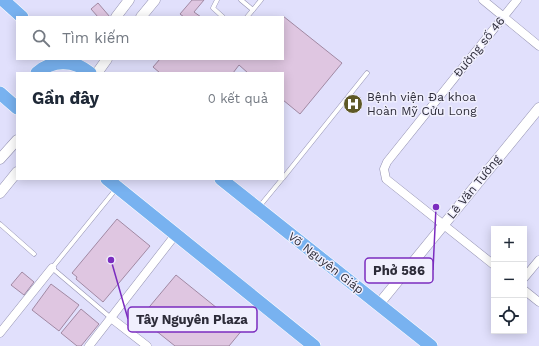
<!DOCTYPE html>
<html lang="vi">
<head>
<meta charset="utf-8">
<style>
	:root { --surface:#fff; --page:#f6f6f7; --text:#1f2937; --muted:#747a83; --line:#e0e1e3 }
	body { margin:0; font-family:"Work Sans",sans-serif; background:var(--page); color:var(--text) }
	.controls { position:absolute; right:12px; bottom:12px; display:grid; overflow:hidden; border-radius:0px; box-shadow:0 2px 10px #0003 }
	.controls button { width:36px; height:36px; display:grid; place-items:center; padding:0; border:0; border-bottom:1px solid var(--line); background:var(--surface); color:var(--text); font:20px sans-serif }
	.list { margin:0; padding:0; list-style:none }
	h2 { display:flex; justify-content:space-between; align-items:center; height:52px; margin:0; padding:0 16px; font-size:17px }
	h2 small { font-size:13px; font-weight:400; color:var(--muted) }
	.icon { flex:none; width:22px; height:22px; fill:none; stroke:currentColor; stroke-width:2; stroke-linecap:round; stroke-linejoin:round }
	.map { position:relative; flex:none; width:539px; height:346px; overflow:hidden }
	.search { position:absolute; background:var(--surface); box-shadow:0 2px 10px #0003; left:16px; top:16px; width:268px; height:44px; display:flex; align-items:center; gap:10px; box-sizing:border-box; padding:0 14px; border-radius:0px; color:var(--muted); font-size:15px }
	.panel { position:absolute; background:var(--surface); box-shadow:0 2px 10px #0003; left:16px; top:72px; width:268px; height:108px; border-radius:0px }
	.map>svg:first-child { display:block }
	.building { fill:#dfc6e1; stroke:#a189a3 }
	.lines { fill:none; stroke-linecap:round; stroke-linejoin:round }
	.service-casing { stroke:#9492b1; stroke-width:5 }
	.minor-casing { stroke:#9492b1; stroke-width:9 }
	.tertiary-casing { stroke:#9492b1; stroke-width:11 }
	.trunk-casing { stroke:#fff; stroke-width:14 }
	.service { stroke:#fff; stroke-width:4 }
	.minor { stroke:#fff; stroke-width:8 }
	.tertiary { stroke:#fff; stroke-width:10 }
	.trunk { stroke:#78b2f0; stroke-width:13 }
	.labels { text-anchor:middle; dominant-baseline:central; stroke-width:3; stroke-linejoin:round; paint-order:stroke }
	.street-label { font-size:12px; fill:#2d2c39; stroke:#f0effd }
	.poi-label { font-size:12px; fill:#2d2c39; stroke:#f0effd; text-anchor:start }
	.leader { fill:none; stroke:#7b2cbf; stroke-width:1.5 }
	.callout-dot { fill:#7b2cbf; stroke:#f0effd; stroke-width:1.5 }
	.callout { fill:#f0effd; stroke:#7b2cbf; stroke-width:1.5 }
	.callout-label { font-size:13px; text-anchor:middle; font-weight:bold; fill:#2d2c39 }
</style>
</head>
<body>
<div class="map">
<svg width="539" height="346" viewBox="0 0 539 346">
	<rect width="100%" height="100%" fill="#e1e0fc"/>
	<path class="building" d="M192,0H204L194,12L201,17H184L180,14Z
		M98,3L110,17H98L91,9Z
		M283,16L342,63L300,114L283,100V73H248L239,65L233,73H160L153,67L160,59H283Z
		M117,219L150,246L103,302L76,279L77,277L72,273Z
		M22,272L34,282L24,295L11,285Z
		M176,275L243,329L229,346H175L140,318Z
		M51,284L79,305L59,331L32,310Z
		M81,309L99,324L81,346H77L61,333Z"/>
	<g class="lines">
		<g class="service-casing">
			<path id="service" d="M217,0L213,8L223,17
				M241,0L253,10
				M247,17L261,0
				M283,178L367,73
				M259,207L282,179
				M0,224L34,254
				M111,318L52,268L116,189"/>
		</g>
		<g class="minor-casing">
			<path id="minor" d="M483,0L539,46
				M494,265L386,179L384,169L387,162L517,0
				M524,278L539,260
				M524,290L539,302
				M111,318L147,346
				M0,333L52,268
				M89,346L176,234"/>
		</g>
		<g class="tertiary-casing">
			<path id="tertiary" d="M116,17L129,0
				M141,17L155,0
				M97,73L107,59
				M0,159L17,140
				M0,193L17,172
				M379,304L539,108"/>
		</g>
		<g class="trunk-casing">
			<path id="trunk" d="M3,0L22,17
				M37,73C53,59 74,60 90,73
				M0,93L17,108
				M107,179L314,346
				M221,179L431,346"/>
		</g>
		<use href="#service" class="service"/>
		<use href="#minor" class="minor"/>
		<use href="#tertiary" class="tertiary"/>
		<use href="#trunk" class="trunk"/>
	</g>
	<defs>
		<g id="hospital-disc" transform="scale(1)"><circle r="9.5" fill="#5f5926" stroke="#f0effd"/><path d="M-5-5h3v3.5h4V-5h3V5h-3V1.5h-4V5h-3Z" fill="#fff"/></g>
	</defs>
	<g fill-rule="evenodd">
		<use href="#hospital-disc" x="353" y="104"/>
	</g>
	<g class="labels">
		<g class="street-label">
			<text transform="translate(479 47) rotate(-51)">Đường số 46</text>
			<text transform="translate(474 187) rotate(-51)">Lê Văn Tưởng</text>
			<text transform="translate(326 263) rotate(38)">Võ Nguyên Giáp</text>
		</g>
		<g class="poi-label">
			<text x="367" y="97">Bệnh viện Đa khoa<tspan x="367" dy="14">Hoàn Mỹ Cửu Long</tspan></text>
		</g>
	</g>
	<path class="leader" d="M436 207L433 270M111 260L128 319"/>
	<g class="callout-dot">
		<circle cx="436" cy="207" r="4"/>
		<circle cx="111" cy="260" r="4"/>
	</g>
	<g class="callout">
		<rect x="365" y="258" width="68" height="25" rx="4"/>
		<rect x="128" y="307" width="129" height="25" rx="4"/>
	</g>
	<g class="callout-label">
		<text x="399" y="275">Phở 586</text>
		<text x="192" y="324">Tây Nguyên Plaza</text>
	</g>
</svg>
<div class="controls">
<button>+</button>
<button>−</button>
<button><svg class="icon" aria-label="locate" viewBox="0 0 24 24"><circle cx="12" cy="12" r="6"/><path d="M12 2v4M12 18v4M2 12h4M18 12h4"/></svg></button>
</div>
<div class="search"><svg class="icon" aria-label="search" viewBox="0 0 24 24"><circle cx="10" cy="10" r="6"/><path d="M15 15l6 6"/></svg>Tìm kiếm</div>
<section class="panel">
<h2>Gần đây<small>0 kết quả</small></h2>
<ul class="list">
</ul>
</section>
</div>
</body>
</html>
